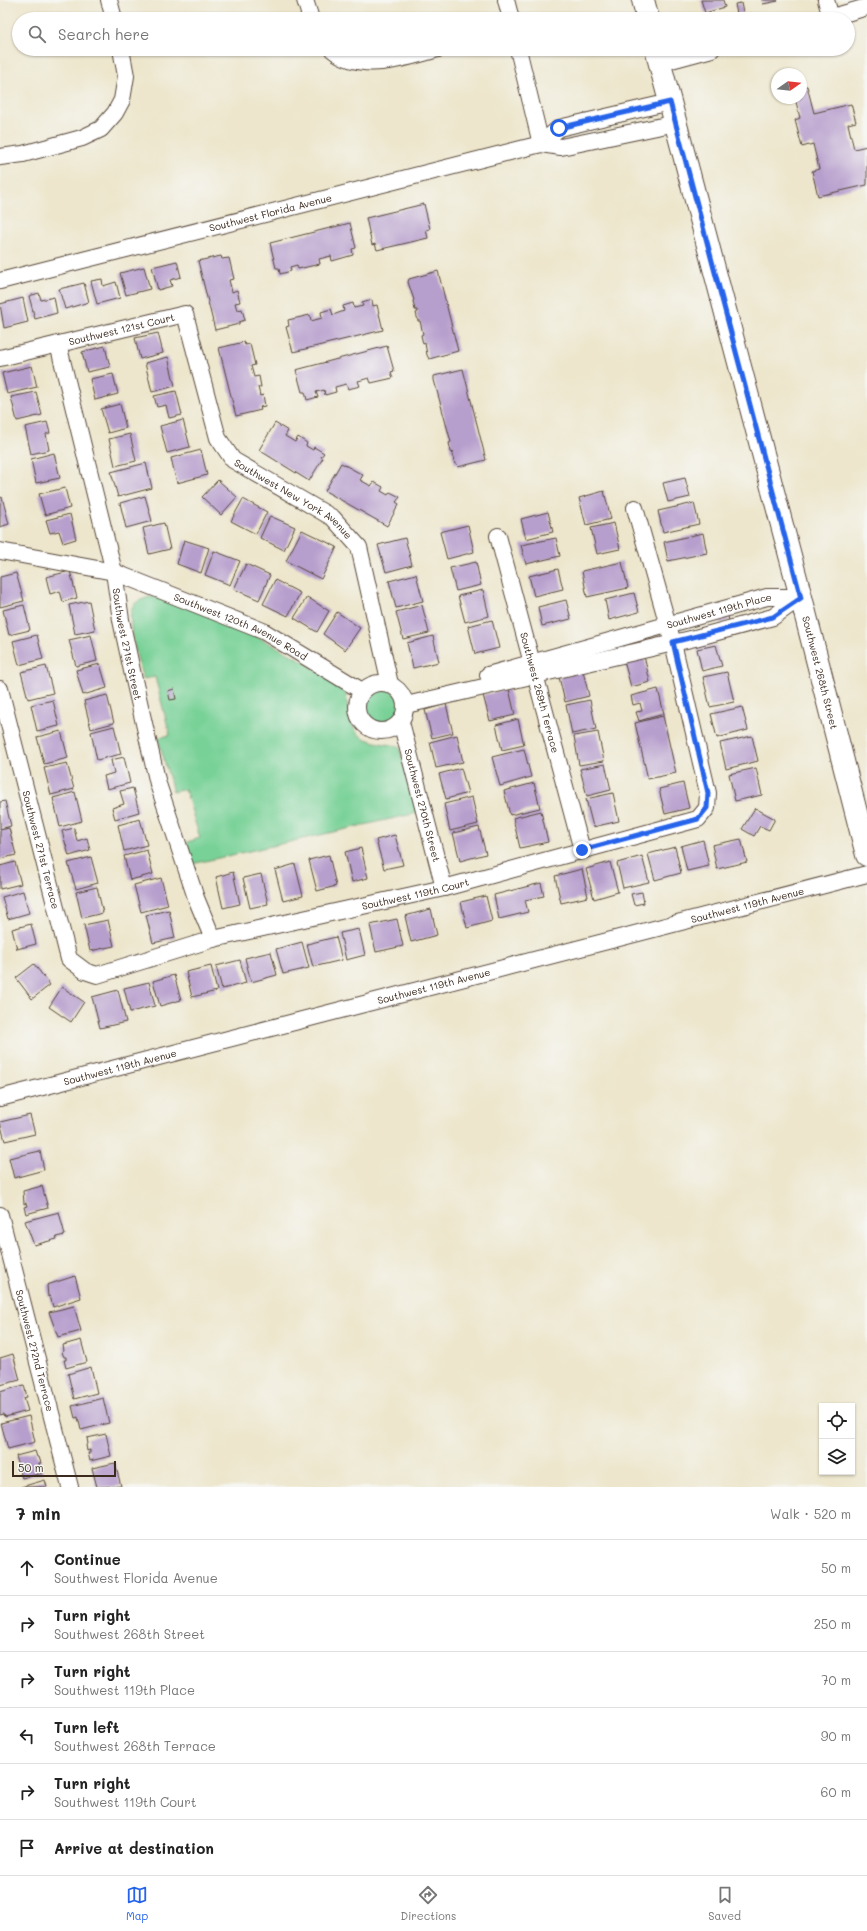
<!DOCTYPE html>
<html lang="en">
<head>
<meta charset="utf-8">
<style>
	:root { --surface:#fff; --page:#f6f6f6; --text:#222; --muted:#767676; --line:#e0e0e0; --accent:#2563eb }
	body { margin:0; font-family:Mali,sans-serif; background:var(--page); color:var(--text) }
	.controls { position:absolute; right:12px; bottom:12px; display:grid; overflow:hidden; border-radius:0px; box-shadow:0 1px 3px #0004 }
	.controls button { width:36px; height:36px; display:grid; place-items:center; padding:0; border:0; border-bottom:1px solid var(--line); background:var(--surface); color:var(--text); font:20px sans-serif }
	.compass { position:absolute; left:771px; top:68px; width:36px; height:36px; border-radius:50%; background:var(--surface); box-shadow:0 1px 3px #0004; rotate:76deg }
	.scale { position:absolute; left:12px; bottom:10px; width:104px; box-sizing:border-box; padding-left:4px; border:2px solid #3b2a1e; border-top:0; font-size:11px; line-height:14px; white-space:nowrap; color:#3b2a1e; -webkit-text-stroke:3px #f6f6f2; paint-order:stroke }
	.stop { position:absolute; width:12px; height:12px; margin:-9px; border:3px solid #2563eb; border-radius:50%; background:#fff }
	.stop.end { background:#2563eb; border-color:#fff; box-shadow:0 1px 4px #0008 }
	.list { margin:0; padding:0; list-style:none }
	h2 { display:flex; justify-content:space-between; align-items:center; height:52px; margin:0; padding:0 16px; font-size:17px }
	h2 small { font-size:13px; font-weight:400; color:var(--muted) }
	.list li { display:grid; grid-template-columns:26px 1fr auto; gap:12px; align-items:center; box-sizing:border-box; height:56px; padding:0 16px; border-top:1px solid var(--line) }
	.list b { display:block; font-size:15px; white-space:nowrap }
	.list p { margin:0; font-size:13px; white-space:nowrap; color:var(--muted) }
	.list em { font-size:13px; font-style:normal; color:var(--muted) }
	.icon { flex:none; width:22px; height:22px; fill:none; stroke:currentColor; stroke-width:2; stroke-linecap:round; stroke-linejoin:round }
	.map { position:relative; flex:none; width:867px; height:1487px; overflow:hidden }
	.search { position:absolute; background:var(--surface); box-shadow:0 1px 3px #0004; left:12px; right:12px; top:12px; height:44px; display:flex; align-items:center; gap:10px; box-sizing:border-box; padding:0 14px; border-radius:22px; color:var(--muted); font-size:15px }
	.sheet { height:388px; background:var(--surface) }
	nav { display:flex; justify-content:space-around; align-items:center; box-sizing:border-box; height:56px; border-top:1px solid var(--line); background:var(--surface); font-size:11px; color:var(--muted) }
	nav a { display:grid; justify-items:center; gap:2px }
	nav .on { color:var(--accent) }
	.map>svg:first-child { display:block }
	.green { fill:#78d197; stroke:#5a7e5a }
	.building { fill:#b79fcd }
	.lines { fill:none; stroke-linecap:round; stroke-linejoin:round }
	.minor-casing { stroke:#564638; stroke-width:18 }
	.secondary-casing { stroke:#564638; stroke-width:24 }
	.minor { stroke:#fff; stroke-width:16 }
	.secondary { stroke:#fff; stroke-width:22 }
	.route { stroke:#2563eb; stroke-width:5 }
	.labels { text-anchor:middle; dominant-baseline:central; stroke-width:3; stroke-linejoin:round; paint-order:stroke }
	.street-label { font-size:10px; fill:#3b2a1e; stroke:#f6f6f2 }
</style>
</head>
<body>
<div class="map">
<svg width="867" height="1487" viewBox="0 0 867 1487">
	<rect width="100%" height="100%" fill="#f6f6f2"/>
	<filter id="ink" filterUnits="userSpaceOnUse"><feTurbulence type="fractalNoise" baseFrequency=".025" numOctaves="2"/><feDisplacementMap in="SourceGraphic" scale="8" xChannelSelector="R" yChannelSelector="G"/><feConvolveMatrix kernelMatrix="1 2 1 2 8 2 1 2 1" color-interpolation-filters="sRGB"/></filter>
	<filter id="wash" filterUnits="userSpaceOnUse"><feTurbulence type="fractalNoise" baseFrequency=".012" numOctaves="4" result="noise"/><feDisplacementMap in="SourceGraphic" scale="16" xChannelSelector="R" yChannelSelector="G"/><feGaussianBlur stdDeviation="0.9" result="paint"/><feColorMatrix in="noise" values="0 0 0 0 0 0 0 0 0 0 0 0 0 0 0 0 0 1.4 0 .05"/><feComposite in="paint" operator="in"/></filter>
	<g filter="url(#wash)">
		<rect width="100%" height="100%" fill="#ede6cc"/>
		<path class="green" d="M149,597H161L237,626L303,661L345,690C352,735 352,740 399,746L417,813L192,864L187,842L200,838L185,789L173,792L158,738L170,735L155,677L143,679C139,664 125,619 133,606C136,601 144,599 149,597Z
			M363 708a19 19 0 1 1 38 0a19 19 0 1 1-38 0Z"/>
		<g id="blocks">
			<path class="building" d="M701,0H723L725,7L705,13Z
				M762,0H777L778,1L763,4Z
				M741,3L743,13L737,14L735,4Z
				M807,86L814,113L851,104L856,122L848,124L854,149L867,146V185L818,196L812,171L819,169L813,144L802,147L795,120L800,118L795,98H801V87Z
				M424,204L430,229L426,230L428,238L377,250L375,244L372,245L366,218Z
				M350,223L356,248L352,249L353,255L332,261L331,256L319,259L320,264L298,269L297,265L290,267L291,271L280,274L279,268H276L270,243Z
				M221,256L222,259L229,258L234,279L229,280L232,292L237,290L240,302L235,303L237,310L242,309L245,320L239,322V324L215,330L198,261Z
				M177,261L181,277L170,280L172,286L158,290L152,267Z
				M144,267L150,289L126,295L120,273Z
				M438,271L458,351L429,359L427,355L425,343L423,344L421,335L423,334L420,321H418L416,313L418,312L417,310H415L413,301L414,300L408,282L409,279Z
				M102,279L103,286L116,282L120,298L97,304L91,281Z
				M84,283L89,302L65,309L59,289Z
				M39,293L41,300L54,297L57,313L35,319L29,296Z
				M23,298L28,322L4,328L0,304Z
				M372,300L373,306L377,305L383,330L293,352L286,327L289,326L288,320L310,315L311,321L322,318L321,312L331,309L333,315L344,311L343,306L353,303L354,308L363,306L362,303Z
				M158,333L163,353L140,359L135,338Z
				M244,342L245,345L250,344L255,365L251,366L254,377L259,376L261,387H258L260,396L263,395L265,406L260,407L261,410L236,416L219,348Z
				M105,346L110,367L87,372L82,352Z
				M387,346L394,371L391,372L393,378L371,383L369,378L358,381L360,386L348,389L346,384L335,387L336,392L325,395L324,390L316,392L318,397L307,400L305,392H302L296,370Z
				M168,357L175,386L152,392L145,363Z
				M32,366L37,387L7,394L2,373Z
				M463,369L486,460L458,467L457,464H455L452,454L454,453L451,452L449,443L451,442L434,380V376Z
				M113,374L118,394L95,400L90,379Z
				M176,391L182,415L169,418L166,405L157,407L154,396Z
				M36,392L42,415L17,421L11,397Z
				M120,404L126,428L108,433L101,409Z
				M183,420L190,447L167,453L160,426Z
				M47,422L50,433L46,434L49,450L31,454L25,427Z
				M275,423L288,431L285,436L295,442L298,437L307,443L306,446L313,450L314,447L324,453L321,457L323,458L309,481L259,450Z
				M130,434L136,461L115,466L109,439Z
				M201,450L207,475L177,483L171,458Z
				M54,453L60,478L36,483L31,459Z
				M146,463L152,488L118,497L111,472Z
				M341,463L363,475L360,480L371,486L374,482L383,487L381,491L388,495L390,492L400,497L396,502L399,504L387,526L325,491Z
				M685,478L690,497L668,502L663,483Z
				M218,480L237,497L221,515L202,497Z
				M65,488L70,508L45,515L39,494Z
				M604,491L611,519L586,525L579,498Z
				M145,496L152,521L126,528L120,503Z
				M2,497L9,524L0,527V498Z
				M243,499L267,512L256,534L231,521Z
				M694,503L699,524L663,532L658,511Z
				M548,512L553,532L526,539L521,519Z
				M70,514L76,539L63,543L59,531L50,533L46,520Z
				M270,516L295,527L284,550L260,538Z
				M164,523L170,549L149,554L143,528Z
				M614,523L620,549L597,554L591,528Z
				M468,525L474,552L447,559L440,532Z
				M302,530L337,547L321,579L286,561Z
				M703,533L707,553L668,561L664,542Z
				M405,538L412,565L386,572L378,545Z
				M556,538L560,556L526,564L521,545Z
				M184,540L209,548L201,573L177,564Z
				M214,551L240,561L230,585L205,575Z
				M476,562L481,585L456,591L450,568Z
				M622,562L628,588L587,597L582,571Z
				M246,564L270,575L259,600L234,589Z
				M558,569L563,589L534,596L529,576Z
				M70,571L77,598L63,602L60,591L50,594L46,577Z
				M16,573L24,601L0,607V577Z
				M416,574L423,601L396,608L389,581Z
				M275,580L300,593L288,616L263,604Z
				M483,590L489,616L465,622L458,596Z
				M634,593L639,612L609,620L605,600Z
				M307,597L329,611L317,632L294,618Z
				M566,600L571,619L542,626L538,607Z
				M89,601L95,630L75,634L69,605Z
				M24,605L30,630L9,635L3,610Z
				M422,605L429,633L403,639L396,612Z
				M337,612L360,628L345,650L323,634Z
				M728,616L729,621L720,624L719,618Z
				M492,620L499,648L475,654L468,626Z
				M37,635L43,659L19,665L13,641Z
				M91,635L97,661L76,666L69,640Z
				M433,636L439,662L413,668L407,643Z
				M716,645L722,666L702,671L697,649Z
				M644,656L650,682L631,687L624,661Z
				M100,664L107,688L83,695L76,670Z
				M46,666L53,693L28,699L21,672Z
				M583,671L589,696L565,702L559,677Z
				M727,672L734,702L710,707L703,677Z
				M174,689L176,699L170,700L168,691Z
				M509,689L515,715L490,721L483,695Z
				M658,689L664,714L639,721L636,712L642,711L640,703L633,705L631,696Z
				M107,695L114,723L91,729L84,701Z
				M53,700L59,726L37,731L31,705Z
				M590,700L596,729L572,734L566,705Z
				M446,704L453,733L432,738L425,710Z
				M742,707L748,730L717,738L711,714Z
				M663,716L676,773L648,779L635,723Z
				M518,719L524,745L502,750L496,725Z
				M114,726L121,754L97,760L91,732Z
				M61,731L68,758L44,764L37,737Z
				M598,732L604,761L579,765L574,736Z
				M457,735L463,762L436,768L430,742Z
				M752,736L758,761L726,769L720,743Z
				M524,749L531,777L500,786L492,757Z
				M124,757L130,783L107,789L104,776L114,773L111,760Z
				M67,763L74,789L51,795L44,768Z
				M605,764L611,790L587,796L580,769Z
				M461,768L468,793L446,799L439,774Z
				M756,768L762,795L735,801L729,774Z
				M534,783L540,808L510,815L504,791Z
				M683,783L689,808L665,814L659,789Z
				M133,788L139,812L115,819L112,808L124,804L120,791Z
				M75,792L82,821L60,827L53,798Z
				M613,793L619,821L593,827L586,799Z
				M472,797L478,824L450,831L444,804Z
				M5,801L11,826L0,829V802Z
				M755,808L775,819L769,830L760,826L754,836L742,829Z
				M541,811L548,842L520,848L513,818Z
				M140,819L147,845L124,851L118,825Z
				M479,827L486,854L460,861L453,833Z
				M9,828L16,855L0,859V830Z
				M74,828L77,841L87,838L90,850L69,856L62,831Z
				M395,835L403,865L384,869L376,840Z
				M741,839L747,862L717,869L712,845Z
				M703,840L709,866L687,871L681,846Z
				M675,847L681,873L655,880L648,854Z
				M361,848L368,878L352,882L345,852Z
				M147,850L153,874L130,880L124,856Z
				M329,855L336,886L317,891L309,860Z
				M642,856L649,882L623,888L617,863Z
				M91,857L98,883L76,889L68,863Z
				M15,862L21,884L0,889V866Z
				M610,862L618,892L594,899L586,869Z
				M295,864L303,896L283,901L275,870Z
				M582,869L588,897L561,903L555,876Z
				M233,872L240,904L223,908L216,877Z
				M261,874L268,904L250,908L243,878Z
				M161,878L168,905L141,912L134,885Z
				M541,883L544,896L525,900L528,912L499,919L494,895Z
				M97,887L103,913L82,918L76,892Z
				M23,891L29,913L8,919L2,897Z
				M642,892L644,903L634,905L631,894Z
				M486,896L492,921L467,928L461,902Z
				M431,909L437,935L411,942L405,916Z
				M169,910L175,938L153,943L146,915Z
				M397,919L403,946L376,952L370,925Z
				M108,920L114,946L90,951L84,925Z
				M31,924L36,944L17,949L12,929Z
				M359,929L365,955L346,960L340,933Z
				M336,937L342,960L313,967L307,944Z
				M302,942L309,968L283,974L276,949Z
				M271,952L277,975L251,982L245,958Z
				M240,960L246,983L222,989L216,966Z
				M34,964L50,985L32,999L16,978Z
				M211,966L217,991L192,997L186,972Z
				M174,975L181,1000L160,1006L153,981Z
				M149,982L155,1006L130,1012L124,988Z
				M62,987L84,1002L71,1022L49,1007Z
				M118,990L126,1022L100,1028L92,997Z
				M30,1115L35,1134L5,1141L0,1122Z
				M40,1151L44,1170L14,1178L9,1158Z
				M42,1186L48,1208L26,1214L24,1207L27,1206L26,1203L24,1204L23,1191Z
				M59,1212L65,1235L56,1237L57,1239L34,1245L25,1221Z
				M75,1276L81,1298L53,1307L50,1296L48,1297L47,1285Z
				M74,1306L81,1331L58,1337L49,1312Z
				M81,1340L87,1362L66,1368L64,1360H66V1357H64L62,1352L64,1351L63,1345Z
				M13,1354L20,1380L0,1385V1358Z
				M91,1367L97,1393L74,1399L68,1374Z
				M24,1385L27,1397L24,1398L28,1411L5,1417L4,1414L0,1415V1392Z
				M103,1398L109,1423L81,1430L78,1417L75,1418L72,1406Z
				M29,1416L35,1442L8,1449L1,1423Z
				M106,1434L111,1456L90,1461L88,1453H90V1450L87,1451L86,1445L88,1444L87,1438Z
				M35,1451L37,1457H39L41,1463H39V1466L41,1465L43,1473L22,1478L16,1456Z
				M115,1463L121,1486L97,1487L92,1468Z
				M45,1480L47,1487H21Z"/>
		</g>
	</g>
	<g filter="url(#ink)">
		<use href="#blocks" fill-opacity="0" stroke="#564638" stroke-width="1"/>
		<g class="lines">
			<g class="minor-casing">
				<g id="minor">
					<path d="M109,0L114,19"/>
					<path d="M305,0L311,19"/>
					<path d="M506,0L511,19"/>
					<path d="M826,0L831,18"/>
					<path d="M826,19L867,7"/>
					<path d="M332,49C362,74 404,58 438,49"/>
					<path d="M518,49L541,144"/>
					<path d="M660,63L712,49"/>
					<path d="M541,144L559,128L670,102"/>
					<path d="M0,157L23,154L82,138L101,129L115,113L122,100L126,76L121,49"/>
					<path id="s1" d="M0,281L541,144L561,147L676,123"/>
					<path id="s2" d="M58,344L114,572L121,620L134,680L158,784L196,898L213,939"/>
					<path id="s3" d="M0,358L185,314L218,438L233,460L333,518L359,547L390,684"/>
					<path id="s4" d="M498,536L582,850"/>
					<path id="s5" d="M0,551L114,572L263,631L362,691"/>
					<path id="s6" d="M488,675L767,597H801"/>
					<circle cx="381" cy="707" r="24"/>
					<path id="s7" d="M0,689L69,959L85,971L97,975L213,939L444,888L698,819L707,808L708,793L673,643L635,508"/>
					<path d="M406,705L695,638L773,617L801,597"/>
					<path id="s8" d="M401,722L444,888"/>
					<path id="s9" d="M0,1098L867,874"/>
					<path id="s10" d="M0,1215L70,1487"/>
				</g>
			</g>
			<g class="secondary-casing">
				<g id="secondary">
					<path d="M643,0L648,19"/>
					<path id="s11" d="M656,49L801,597L867,855"/>
				</g>
			</g>
			<use href="#minor" class="minor"/>
			<use href="#secondary" class="secondary"/>
		</g>
	</g>
	<g class="lines" filter="url(#ink)">
		<path class="route" d="M559,128L670,102L801,598L773,617L673,642L708,793L707,808L698,819L582,850"/>
	</g>
	<g class="labels">
		<g class="street-label">
			<text stroke="none"><textPath href="#s1" startOffset="279">Southwest Florida Avenue</textPath></text>
			<text stroke="none"><textPath href="#s3" startOffset="125">Southwest 121st Court</textPath></text>
			<text stroke="none"><textPath href="#s3" startOffset="417">Southwest New York Avenue</textPath></text>
			<text stroke="none"><textPath href="#s6" startOffset="240">Southwest 119th Place</textPath></text>
			<text stroke="none"><textPath href="#s5" startOffset="254">Southwest 120th Avenue Road</textPath></text>
			<text stroke="none"><textPath href="#s2" startOffset="308">Southwest 271st Street</textPath></text>
			<text stroke="none"><textPath href="#s11" startOffset="645">Southwest 268th Street</textPath></text>
			<text stroke="none"><textPath href="#s4" startOffset="162">Southwest 269th Terrace</textPath></text>
			<text stroke="none"><textPath href="#s8" startOffset="86">Southwest 270th Street</textPath></text>
			<text stroke="none"><textPath href="#s7" startOffset="166">Southwest 271st Terrace</textPath></text>
			<text stroke="none"><textPath href="#s7" startOffset="640">Southwest 119th Court</textPath></text>
			<text stroke="none"><textPath href="#s9" startOffset="772">Southwest 119th Avenue</textPath></text>
			<text stroke="none"><textPath href="#s9" startOffset="448">Southwest 119th Avenue</textPath></text>
			<text stroke="none"><textPath href="#s9" startOffset="124">Southwest 119th Avenue</textPath></text>
			<text stroke="none"><textPath href="#s10" startOffset="140">Southwest 272nd Terrace</textPath></text>
		</g>
	</g>
</svg>
<div class="controls">
<button><svg class="icon" aria-label="locate" viewBox="0 0 24 24"><circle cx="12" cy="12" r="6"/><path d="M12 2v4M12 18v4M2 12h4M18 12h4"/></svg></button>
<button><svg class="icon" aria-label="layers" viewBox="0 0 24 24"><path d="M12 4l9 5-9 5-9-5zM3 14l9 5 9-5"/></svg></button>
</div>
<svg class="compass" viewBox="-18 -18 36 36"><path d="M0-13l5 13h-10z" fill="#e53935"/><path d="M0 13l5-13h-10z" fill="#767676"/></svg>
<div class="scale">50 m</div>
<div class="stop" style="left:559px;top:128px"></div>
<div class="stop end" style="left:582px;top:850px"></div>
<div class="search"><svg class="icon" aria-label="search" viewBox="0 0 24 24"><circle cx="10" cy="10" r="6"/><path d="M15 15l6 6"/></svg>Search here</div>
</div>
<section class="sheet">
<h2>7 min<small>Walk · 520 m</small></h2>
<ul class="list">
<li><svg class="icon" aria-label="ahead" viewBox="0 0 24 24"><path d="M12 20V5M6 11l6-6 6 6"/></svg><div><b>Continue</b><p>Southwest Florida Avenue</p></div><em>50 m</em></li>
<li><svg class="icon" aria-label="right" viewBox="0 0 24 24"><path d="M7 20v-9h11M14 6l5 5-5 5"/></svg><div><b>Turn right</b><p>Southwest 268th Street</p></div><em>250 m</em></li>
<li><svg class="icon" aria-label="right" viewBox="0 0 24 24"><path d="M7 20v-9h11M14 6l5 5-5 5"/></svg><div><b>Turn right</b><p>Southwest 119th Place</p></div><em>70 m</em></li>
<li><svg class="icon" aria-label="left" viewBox="0 0 24 24"><path d="M17 20v-9H6M10 6l-5 5 5 5"/></svg><div><b>Turn left</b><p>Southwest 268th Terrace</p></div><em>90 m</em></li>
<li><svg class="icon" aria-label="right" viewBox="0 0 24 24"><path d="M7 20v-9h11M14 6l5 5-5 5"/></svg><div><b>Turn right</b><p>Southwest 119th Court</p></div><em>60 m</em></li>
<li><svg class="icon" aria-label="arrive" viewBox="0 0 24 24"><path d="M6 21V4h12l-3 4 3 4H6"/></svg><div><b>Arrive at destination</b></div></li>
</ul>
</section>
<nav>
<a class="on"><svg class="icon" aria-label="map" viewBox="0 0 24 24"><path d="M3 6l6-2 6 2 6-2v14l-6 2-6-2-6 2zM9 4v14M15 6v14"/></svg>Map</a>
<a><svg class="icon" aria-label="directions" viewBox="0 0 24 24"><path d="M12 3l9 9-9 9-9-9zM9 14v-3h6M13 9l2 2-2 2"/></svg>Directions</a>
<a><svg class="icon" aria-label="saved" viewBox="0 0 24 24"><path d="M7 4h10v16l-5-4-5 4z"/></svg>Saved</a>
</nav>
</body>
</html>
